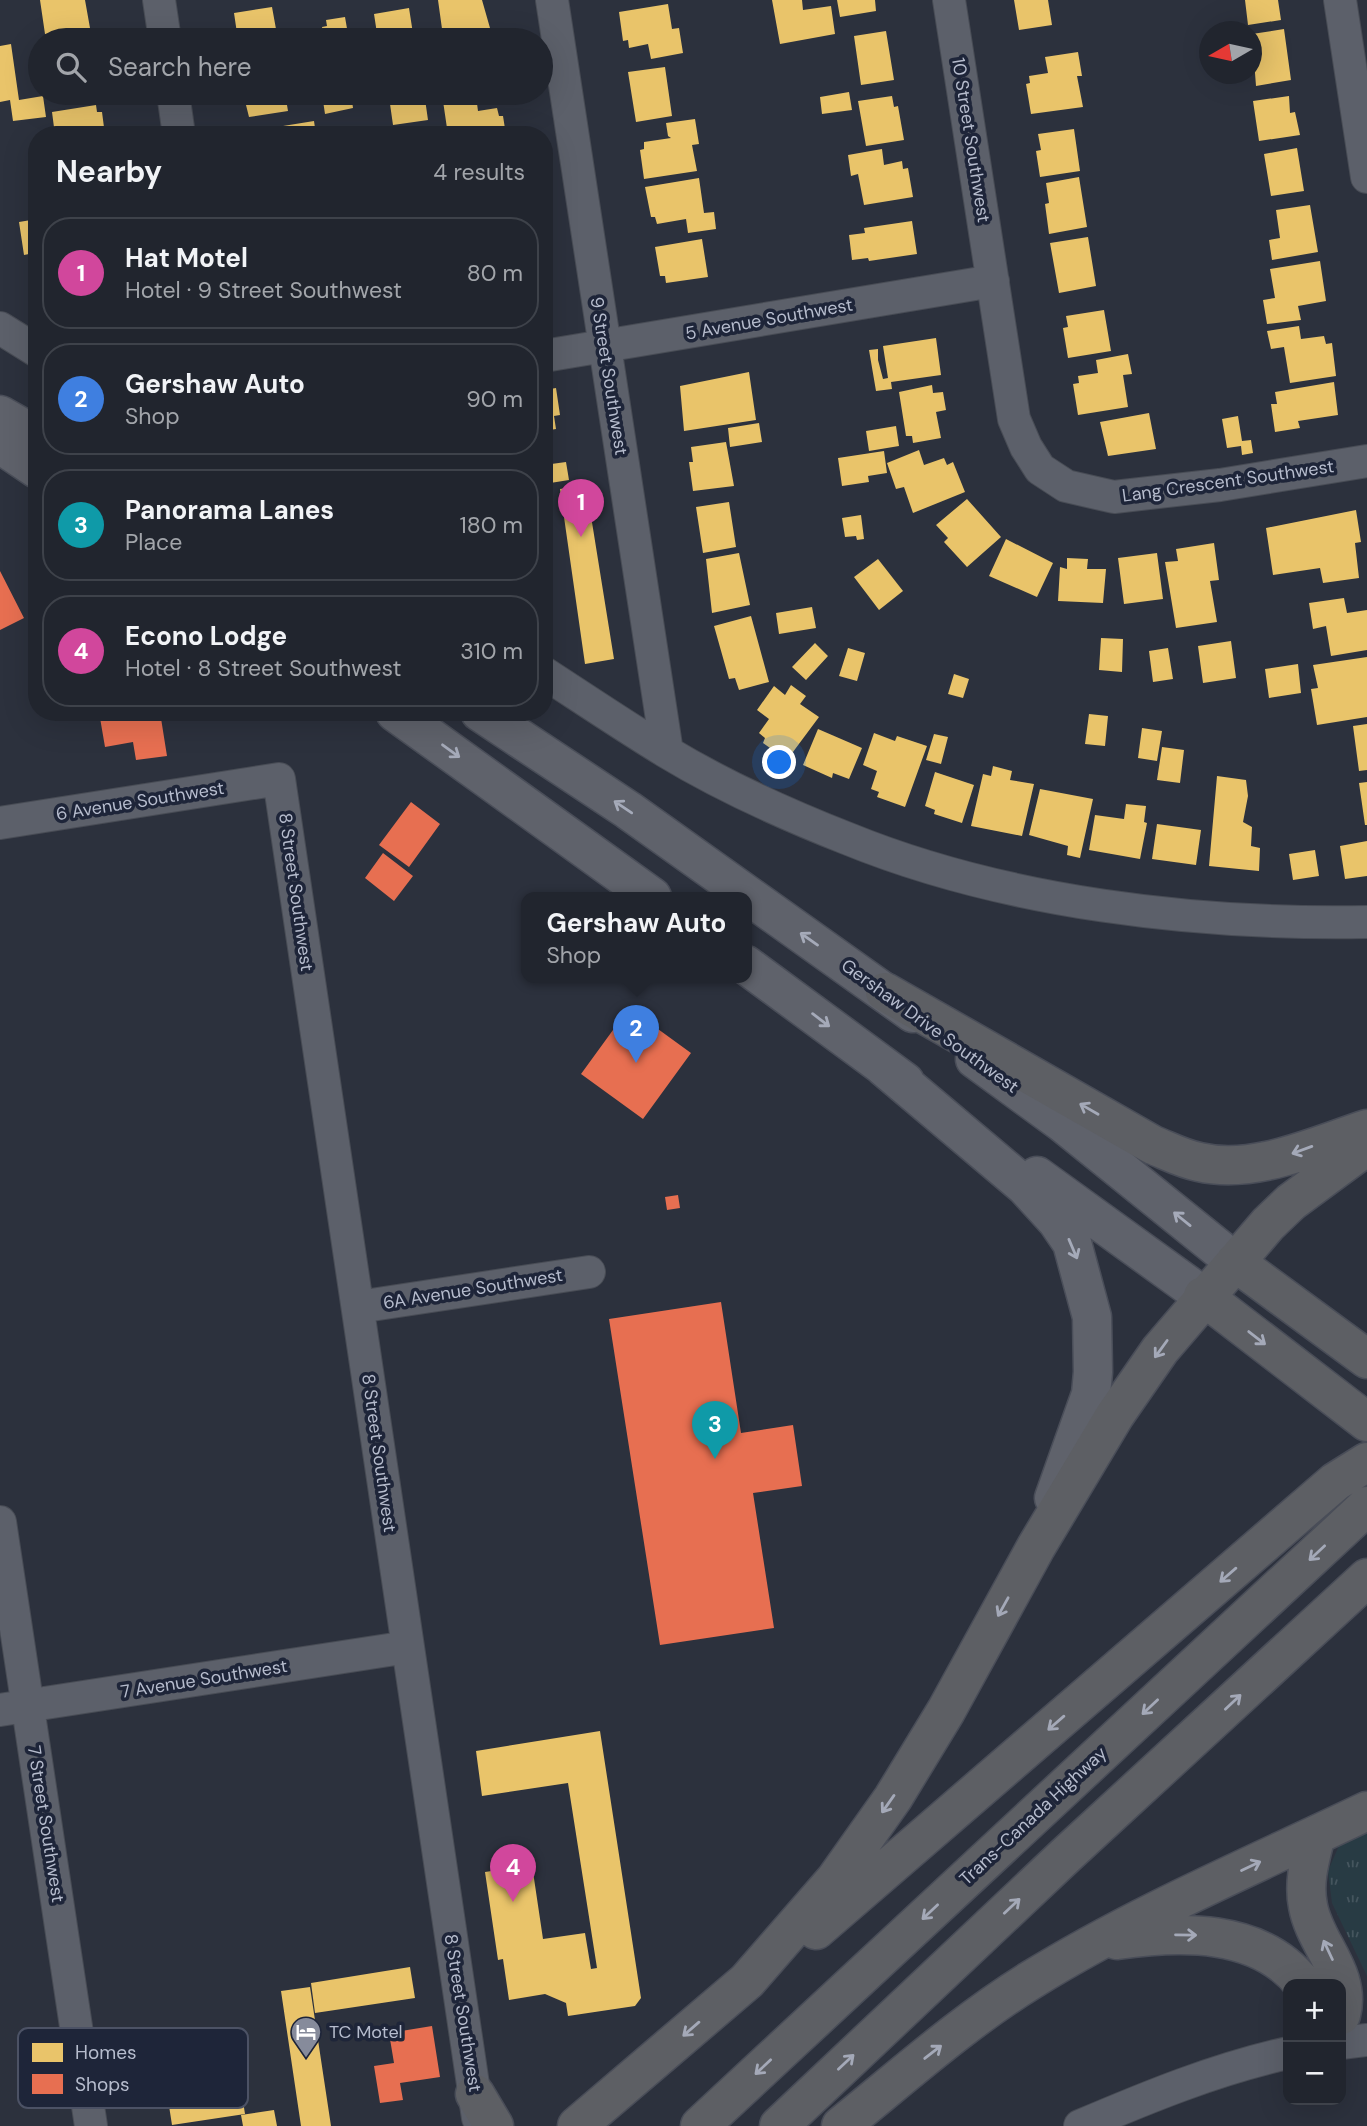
<!DOCTYPE html>
<html lang="en">
<head>
<meta charset="utf-8">
<style>
	:root { --surface:#21252e; --page:#292d36; --text:#f1f3f6; --muted:#a2a5aa; --line:#3e424a; --accent:#8c9099 }
	body { margin:0; font-family:"DM Sans",sans-serif; background:var(--page); color:var(--text) }
	.controls { position:absolute; right:21px; bottom:21px; display:grid; overflow:hidden; border-radius:14px; box-shadow:0 7px 28px #0002 }
	.controls button { width:63px; height:63px; display:grid; place-items:center; padding:0; border:0; border-bottom:2px solid var(--line); background:var(--surface); color:var(--text); font:35px sans-serif }
	.compass { position:absolute; left:1199px; top:21px; width:63px; height:63px; border-radius:50%; background:var(--surface); box-shadow:0 7px 28px #0002; rotate:261deg }
	.you { position:absolute; left:780px; top:763px; width:24px; height:24px; margin:-18px; border:5px solid #fff; border-radius:50%; background:#1a73e8; box-shadow:0 0 0 10px #1a73e833 }
	.badge { display:grid; place-items:center; width:46px; height:46px; border-radius:50%; background:var(--accent); color:#fff; font-size:23px; font-weight:700 }
	.pin { position:absolute; translate:-50% -58px; filter:drop-shadow(0 2px 4px #0008) }
	.pin::after { content:''; position:absolute; top:37px; width:24px; height:21px; background:inherit; clip-path:polygon(0 0,100% 0,50% 100%) }
	.popup { position:absolute; left:521px; top:892px; width:231px; height:91px; box-sizing:border-box; display:grid; place-content:center; border-radius:14px; background:var(--surface); filter:drop-shadow(0 2px 5px #0005); font-size:23px; white-space:nowrap; color:var(--muted) }
	.popup b { font-size:26px; color:var(--text) }
	.popup::after { content:''; position:absolute; left:50%; top:100%; margin-left:-14px; border:14px solid transparent; border-top-color:var(--surface) }
	.list { margin:0; padding:0; list-style:none }
	h2 { display:flex; justify-content:space-between; align-items:center; height:91px; margin:0; padding:0 28px; font-size:30px }
	h2 small { font-size:23px; font-weight:400; color:var(--muted) }
	.list li { display:grid; grid-template-columns:46px 1fr auto; gap:21px; align-items:center; box-sizing:border-box; height:112px; margin:0 14px 14px; padding:0 14px; border:2px solid var(--line); border-radius:28px }
	.list b { display:block; font-size:26px; white-space:nowrap }
	.list p { margin:0; font-size:23px; white-space:nowrap; color:var(--muted) }
	.list em { font-size:23px; font-style:normal; color:var(--muted) }
	.icon { flex:none; width:38px; height:38px; fill:none; stroke:currentColor; stroke-width:2; stroke-linecap:round; stroke-linejoin:round }
	.map { position:relative; flex:none; width:1367px; height:2126px; overflow:hidden }
	.search { position:absolute; background:var(--surface); box-shadow:0 7px 28px #0002; left:28px; top:28px; width:525px; height:77px; display:flex; align-items:center; gap:18px; box-sizing:border-box; padding:0 24px; border-radius:38px; color:var(--muted); font-size:26px }
	.panel { position:absolute; background:var(--surface); box-shadow:0 7px 28px #0002; left:28px; top:126px; width:525px; height:595px; border-radius:28px }
	.map>svg:first-child { display:block }
	.grass { fill:url(#grass-tufts) }
	.homes { fill:#e9c46a }
	.shops { fill:#e76f51 }
	.lines { fill:none; stroke-linecap:round; stroke-linejoin:round }
	.minor-casing { stroke:#484c55; stroke-width:34 }
	.major-casing { stroke:#4a4e59; stroke-width:41 }
	.highway-casing { stroke:#494d58; stroke-width:41 }
	.minor { stroke:#5c606a; stroke-width:32 }
	.major { stroke:#5f626b; stroke-width:38 }
	.highway { stroke:#5d5f64; stroke-width:38 }
	.oneway { stroke:#a5aab9 }
	.oneway2 { stroke:#a4a9b8 }
	.labels { text-anchor:middle; dominant-baseline:central; stroke-width:7; stroke-linejoin:round; paint-order:stroke }
	.street-label { font-size:18px; fill:#b6bccd; stroke:#1e2539 }
	.poi-label { font-size:18px; fill:#b6bccd; stroke:#1e2539; text-anchor:start }
	.key { fill:#1e2539; stroke:#4c5265; stroke-width:2 }
	.key-label { font-size:19px; fill:#b6bccd }
</style>
</head>
<body>
<div class="map">
<svg width="1367" height="2126" viewBox="0 0 1367 2126">
	<defs>
		<pattern id="grass-tufts" width="24" height="20" patternUnits="userSpaceOnUse" patternTransform="scale(1.75)"><rect width="24" height="20" fill="#283b44"/><path d="M3 7l-1-3M5 7V3M7 7l1-3M15 17l-1-3M17 17v-4M19 17l1-3" fill="none" stroke="#45555e"/></pattern>
	</defs>
	<rect width="100%" height="100%" fill="#2c313d"/>
	<path class="grass" d="M1367,1830V1976L1332,1903L1328,1871L1341,1841Z"/>
	<path class="homes" d="M40,0H85L90,28L45,34Z
		M438,0H482L490,28L443,36Z
		M772,0H802L803,10L831,6L835,34L780,44Z
		M837,0H875L876,11L840,17Z
		M1014,0H1048L1052,25L1019,30Z
		M1245,0H1278L1281,20L1248,25Z
		M668,4L672,29L679,28L683,53L651,59L648,44L629,48L628,40L623,41L619,12Z
		M272,7L278,40H238L234,13Z
		M409,8L414,40H378L374,14Z
		M345,17L349,40H324L322,27L327,26L326,20Z
		M1284,29L1291,80L1256,86L1252,34Z
		M886,31L894,80L861,85L854,36Z
		M91,33L92,40H51V39Z
		M11,44L19,100L43,96L46,117L13,121L10,100L0,102V46Z
		M1078,52L1082,76H1077L1083,107L1031,114L1026,84L1030,83L1029,76L1048,73L1045,57Z
		M665,67L672,116L636,122L628,72Z
		M849,92L852,110L822,114L820,97Z
		M243,93H285L288,111L249,117Z
		M329,93H351L353,108L325,114L322,94Z
		M476,96L478,111L497,108L499,116H503L506,135H448L443,101Z
		M892,96L894,107L898,106L904,140L866,146L858,101Z
		M1289,96L1290,113L1295,112L1300,135L1259,141L1253,101Z
		M425,99L428,120L393,125L390,104Z
		M96,105L97,112H102L105,135H55L52,112Z
		M695,119L699,144L692,145L697,171L644,179L640,150L644,149V142L671,138L668,136L666,123Z
		M314,121L316,135H285L283,126Z
		M1074,129L1080,171L1040,177L1036,151L1041,150L1038,134Z
		M1297,148L1304,191L1271,196L1264,154Z
		M882,149L884,165L902,161L903,169L908,168L913,197L864,205L858,174L851,176L848,155Z
		M1079,177L1087,227L1049,234L1045,204L1049,203L1046,183Z
		M699,178L704,213L714,212L716,229L688,233L686,219L657,224L655,217H651L645,187Z
		M1310,205L1318,252L1272,260L1269,240L1280,238L1276,210Z
		M37,219V271L32,272L29,254L24,255L19,222Z
		M912,221L917,254L869,261L868,258L852,260L849,235L865,233L864,228Z
		M1088,237L1096,286L1059,293L1050,243Z
		M702,239L708,277L666,283L665,276H660L655,247Z
		M1320,261L1326,301L1298,306L1301,320L1267,324L1263,300L1275,298L1270,269Z
		M1104,310L1111,351L1068,358L1063,328L1068,327L1066,316Z
		M1299,326L1301,339L1324,336L1326,344L1332,343L1336,376L1290,383L1284,347L1271,349L1267,331Z
		M936,338L941,375L891,382L892,389L876,391L869,350L878,349V360L883,379L888,378L883,346Z
		M1128,354L1132,374L1123,375L1128,407L1078,415L1073,384L1079,383L1078,376L1098,373L1096,360Z
		M749,372L756,420L684,431L680,386Z
		M1334,382L1338,415L1298,421L1300,428L1275,432L1271,404H1277L1275,392Z
		M932,385L933,393L943,392L946,410L936,412L941,438L913,443L912,436H906L899,392Z
		M556,388L560,415L554,416L556,429L544,431V390Z
		M1149,413L1156,449L1108,456L1100,422Z
		M1238,416L1242,441L1251,440L1253,453L1242,455L1241,446L1227,448L1222,419Z
		M759,423L762,442L730,447L728,428Z
		M896,426L899,446L869,451L866,431Z
		M726,442L734,486L693,491L689,462H693L691,447Z
		M919,450L924,465L944,458L947,465L953,462L965,492L913,513L904,487L896,489L887,463Z
		M884,451L887,473L868,476L869,482L842,486L838,458Z
		M566,462L569,480L544,484V465Z
		M586,485L614,659L585,664L560,489Z
		M967,499L1001,537L967,567L944,542L948,538L936,525Z
		M729,502L736,547L703,553L696,507Z
		M1356,510L1361,542L1355,543L1359,578L1323,583L1320,568L1273,575L1266,528Z
		M861,515L864,539L857,540L856,536L845,537L842,518Z
		M1006,539L1053,563L1037,597L989,576Z
		M1214,543L1219,580L1210,581L1217,622L1176,628L1165,562L1178,561L1176,549Z
		M739,553L750,605L712,613L706,559Z
		M1157,553L1163,599L1124,604L1118,558Z
		M1067,558L1088,559L1087,569H1106L1103,603L1058,601L1060,567L1067,569Z
		M878,559L903,591L879,610L854,577Z
		M1344,598L1347,613L1367,610V650L1331,656L1326,626L1313,629L1309,603Z
		M812,607L816,628L779,634L776,613Z
		M751,616L769,682L739,690L735,678L729,679L714,626Z
		M1101,638L1123,639L1122,672L1099,670Z
		M1231,641L1236,678L1203,683L1198,646Z
		M815,643L828,656L806,680L792,667Z
		M848,648L865,653L857,681L839,676Z
		M1168,648L1173,679L1153,682L1149,651Z
		M1367,657V717L1317,725L1311,689L1318,688L1313,665Z
		M1298,664L1301,693L1269,698L1265,669Z
		M954,674L969,679L963,698L948,694Z
		M791,685L806,696L800,704L819,717L787,760L763,743L765,738L759,733L769,719L757,710L774,686L785,695Z
		M1089,714L1108,716L1105,746L1085,744Z
		M1367,724V770L1359,771L1353,726Z
		M1142,728L1162,731L1157,761L1138,758Z
		M818,729L862,748L849,779L833,773L832,778L803,765Z
		M874,733L895,741L897,736L927,746L905,807L877,797L879,792L871,789L877,771L863,765Z
		M934,734L948,737L941,764L926,760Z
		M1162,747L1184,750L1180,783L1157,780Z
		M993,766L1012,771L1010,780L1034,784L1022,836L971,826L983,774L991,776Z
		M935,772L974,785L962,823L934,814L935,810L925,806Z
		M1217,776L1246,780L1248,796L1243,822L1252,827L1251,846L1260,848L1259,871L1209,866Z
		M1367,782V825H1365L1359,783Z
		M1040,789L1093,799L1080,858L1067,855L1068,846L1029,835Z
		M1126,804L1146,806L1144,822L1147,823L1140,859L1089,850L1095,815L1124,819Z
		M1157,824L1201,830L1196,865L1152,859Z
		M1367,841V876L1345,879L1340,846Z
		M1315,850L1319,876L1293,880L1289,854Z
		M600,1731L641,1998L635,2006L568,2016L566,2003L545,1994L509,2000L503,1959L498,1960L485,1872L532,1865L543,1939L585,1933L591,1969L597,1968L568,1783L482,1796L476,1751Z
		M410,1967L415,1998L315,2013L311,1983Z
		M310,1987L331,2126H301L281,1991Z
		M240,2082L245,2114L172,2125L167,2093Z
		M274,2110L277,2126H243L241,2115Z"/>
	<path class="shops" d="M0,571L24,618L0,630Z
		M99,712H160L167,756L136,760L133,742L105,747Z
		M411,802L440,824L409,867L379,845Z
		M383,853L413,876L394,901L365,878Z
		M629,1008L691,1053L643,1119L581,1074Z
		M678,1195L680,1208L667,1210L665,1197Z
		M721,1302L741,1433L793,1425L802,1486L753,1493L774,1628L660,1645L609,1319Z
		M432,2026L440,2077L400,2083L403,2100L380,2103L374,2066L394,2063L389,2033Z"/>
	<g class="lines">
		<g class="minor-casing">
			<path id="minor" d="M159,0L165,40
				M552,0L667,752
				M949,0L1014,419L1026,447L1040,469L1066,486L1114,497L1220,485L1367,461
				M1340,0L1367,177
				M173,93L179,135
				M0,328L37,351
				M544,356L993,281
				M544,673C584,699 624,726 665,751C721,785 785,814 846,838C1005,903 1197,925 1367,922
				M0,823L279,779L478,2118
				M358,1307L589,1272
				M0,1522L91,2126
				M0,1710L408,1647
				M1341,2043L1367,2040
				M1080,2126C1148,2097 1216,2069 1288,2053"/>
		</g>
		<g class="major-casing">
			<path id="major" d="M0,415L37,436
				M0,444L37,469
				M395,712L652,897
				M480,712L628,810L913,1013
				M746,965L905,1082
				M975,1059L1064,1124L1235,1262
				M884,1067L1025,1186L1057,1221L1072,1243L1092,1317L1093,1372L1091,1394L1054,1498
				M1037,1176L1203,1296"/>
		</g>
		<g class="highway-casing">
			<path id="highway" d="M885,992L1153,1145C1168,1151 1183,1159 1199,1162C1254,1175 1315,1146 1367,1129
				M1235,1262L1367,1359
				M1203,1296L1367,1422
				M1316,1835C1310,1859 1303,1882 1308,1906C1315,1945 1352,1973 1341,2015
				M816,1930L1335,1482L1367,1462
				M1117,1940C1179,1931 1260,1928 1303,1984
				M475,2094L494,2126
				M577,2126L747,1981L835,1880L893,1798L946,1711L1036,1547L1115,1415L1160,1350L1268,1224L1291,1202L1367,1146
				M700,2126L1367,1506
				M779,2126L1065,1856L1367,1578
				M841,2126C903,2076 963,2022 1031,1980C1138,1914 1254,1865 1367,1811"/>
		</g>
		<use href="#minor" class="minor"/>
		<use href="#major" class="major"/>
		<use href="#highway" class="highway"/>
	</g>
	<defs><path id="oneway-shaft" d="M-6 0H5M1.5-3L5.5 0L1.5 3" fill="none" stroke-width="1.6" stroke-linecap="round" stroke-linejoin="round" transform="scale(1.75)"/></defs>
	<g class="oneway">
		<use href="#oneway-shaft" transform="translate(451 751) rotate(36)"/>
		<use href="#oneway-shaft" transform="translate(623 807) rotate(-146)"/>
		<use href="#oneway-shaft" transform="translate(809 939) rotate(-145)"/>
		<use href="#oneway-shaft" transform="translate(821 1020) rotate(37)"/>
		<use href="#oneway-shaft" transform="translate(1182 1219) rotate(-141)"/>
		<use href="#oneway-shaft" transform="translate(1073 1249) rotate(67)"/>
	</g>
	<g class="oneway2">
		<use href="#oneway-shaft" transform="translate(1089 1109) rotate(-150)"/>
		<use href="#oneway-shaft" transform="translate(1302 1150) rotate(160)"/>
		<use href="#oneway-shaft" transform="translate(1257 1338) rotate(38)"/>
		<use href="#oneway-shaft" transform="translate(1161 1349) rotate(126)"/>
		<use href="#oneway-shaft" transform="translate(1317 1553) rotate(137)"/>
		<use href="#oneway-shaft" transform="translate(1228 1575) rotate(139)"/>
		<use href="#oneway-shaft" transform="translate(1003 1607) rotate(119)"/>
		<use href="#oneway-shaft" transform="translate(1233 1702) rotate(-43)"/>
		<use href="#oneway-shaft" transform="translate(1150 1707) rotate(137)"/>
		<use href="#oneway-shaft" transform="translate(1056 1723) rotate(139)"/>
		<use href="#oneway-shaft" transform="translate(888 1804) rotate(125)"/>
		<use href="#oneway-shaft" transform="translate(1251 1866) rotate(-25)"/>
		<use href="#oneway-shaft" transform="translate(1012 1906) rotate(-43)"/>
		<use href="#oneway-shaft" transform="translate(930 1912) rotate(137)"/>
		<use href="#oneway-shaft" transform="translate(1186 1935) rotate(1)"/>
		<use href="#oneway-shaft" transform="translate(1328 1950) rotate(-115)"/>
		<use href="#oneway-shaft" transform="translate(691 2029) rotate(139)"/>
		<use href="#oneway-shaft" transform="translate(933 2052) rotate(-38)"/>
		<use href="#oneway-shaft" transform="translate(846 2062) rotate(-43)"/>
		<use href="#oneway-shaft" transform="translate(763 2067) rotate(137)"/>
	</g>
	<defs>
		<g id="hotel-pin" transform="scale(1.575)"><path d="M0 17L-7.5 6A9.5 9.5 0 1 1 7.5 6Z" fill="#868b9b" stroke="#1e2539"/><path d="M-6-4.5h1.5V1H6V5H4.5V3h-9V5H-6ZM-4 0a1.8 1.8 0 1 1 3.6 0ZM.5 0V-2.5h3Q6-2.5 6 0Z" fill="#fff"/></g>
	</defs>
	<g fill-rule="evenodd">
		<use href="#hotel-pin" x="306" y="2032"/>
	</g>
	<g class="labels">
		<g class="street-label">
			<text transform="translate(971 140) rotate(81)">10 Street Southwest</text>
			<text transform="translate(769 319) rotate(-10)">5 Avenue Southwest</text>
			<text transform="translate(609 376) rotate(81)">9 Street Southwest</text>
			<text transform="translate(1228 481) rotate(-8)">Lang Crescent Southwest</text>
			<text transform="translate(140 801) rotate(-9)">6 Avenue Southwest</text>
			<text transform="translate(296 892) rotate(82)">8 Street Southwest</text>
			<text transform="translate(930 1026) rotate(36)">Gershaw Drive Southwest</text>
			<text transform="translate(473 1289) rotate(-9)">6A Avenue Southwest</text>
			<text transform="translate(379 1453) rotate(82)">8 Street Southwest</text>
			<text transform="translate(204 1679) rotate(-9)">7 Avenue Southwest</text>
			<text transform="translate(1033 1816) rotate(-43)">Trans-Canada Highway</text>
			<text transform="translate(46 1824) rotate(81)">7 Street Southwest</text>
			<text transform="translate(463 2013) rotate(81)">8 Street Southwest</text>
		</g>
		<g class="poi-label">
			<text x="329" y="2032">TC Motel</text>
		</g>
	</g>
	<rect x="18" y="2028" width="230" height="80" rx="10" class="key"/>
	<rect x="32" y="2043" width="31" height="19" fill="#e9c46a"/>
	<rect x="32" y="2074" width="31" height="20" fill="#e76f51"/>
	<g class="key-label">
		<text x="75" y="2059">Homes</text>
		<text x="75" y="2091">Shops</text>
	</g>
</svg>
<div class="controls">
<button>+</button>
<button>−</button>
</div>
<svg class="compass" viewBox="-18 -18 36 36"><path d="M0-13l5 13h-10z" fill="#e53935"/><path d="M0 13l5-13h-10z" fill="#a2a5aa"/></svg>
<div class="you"></div>
<div class="pin badge" style="left:581px;top:537px;background:#d1479c">1</div>
<div class="pin badge" style="left:636px;top:1063px;background:#3f7fe0">2</div>
<div class="popup"><b>Gershaw Auto</b>Shop</div>
<div class="pin badge" style="left:715px;top:1459px;background:#0f9aa8">3</div>
<div class="pin badge" style="left:513px;top:1902px;background:#d1479c">4</div>
<div class="search"><svg class="icon" aria-label="search" viewBox="0 0 24 24"><circle cx="10" cy="10" r="6"/><path d="M15 15l6 6"/></svg>Search here</div>
<section class="panel">
<h2>Nearby<small>4 results</small></h2>
<ul class="list">
<li><span class="badge" style="background:#d1479c">1</span><div><b>Hat Motel</b><p>Hotel · 9 Street Southwest</p></div><em>80 m</em></li>
<li><span class="badge" style="background:#3f7fe0">2</span><div><b>Gershaw Auto</b><p>Shop</p></div><em>90 m</em></li>
<li><span class="badge" style="background:#0f9aa8">3</span><div><b>Panorama Lanes</b><p>Place</p></div><em>180 m</em></li>
<li><span class="badge" style="background:#d1479c">4</span><div><b>Econo Lodge</b><p>Hotel · 8 Street Southwest</p></div><em>310 m</em></li>
</ul>
</section>
</div>
</body>
</html>
